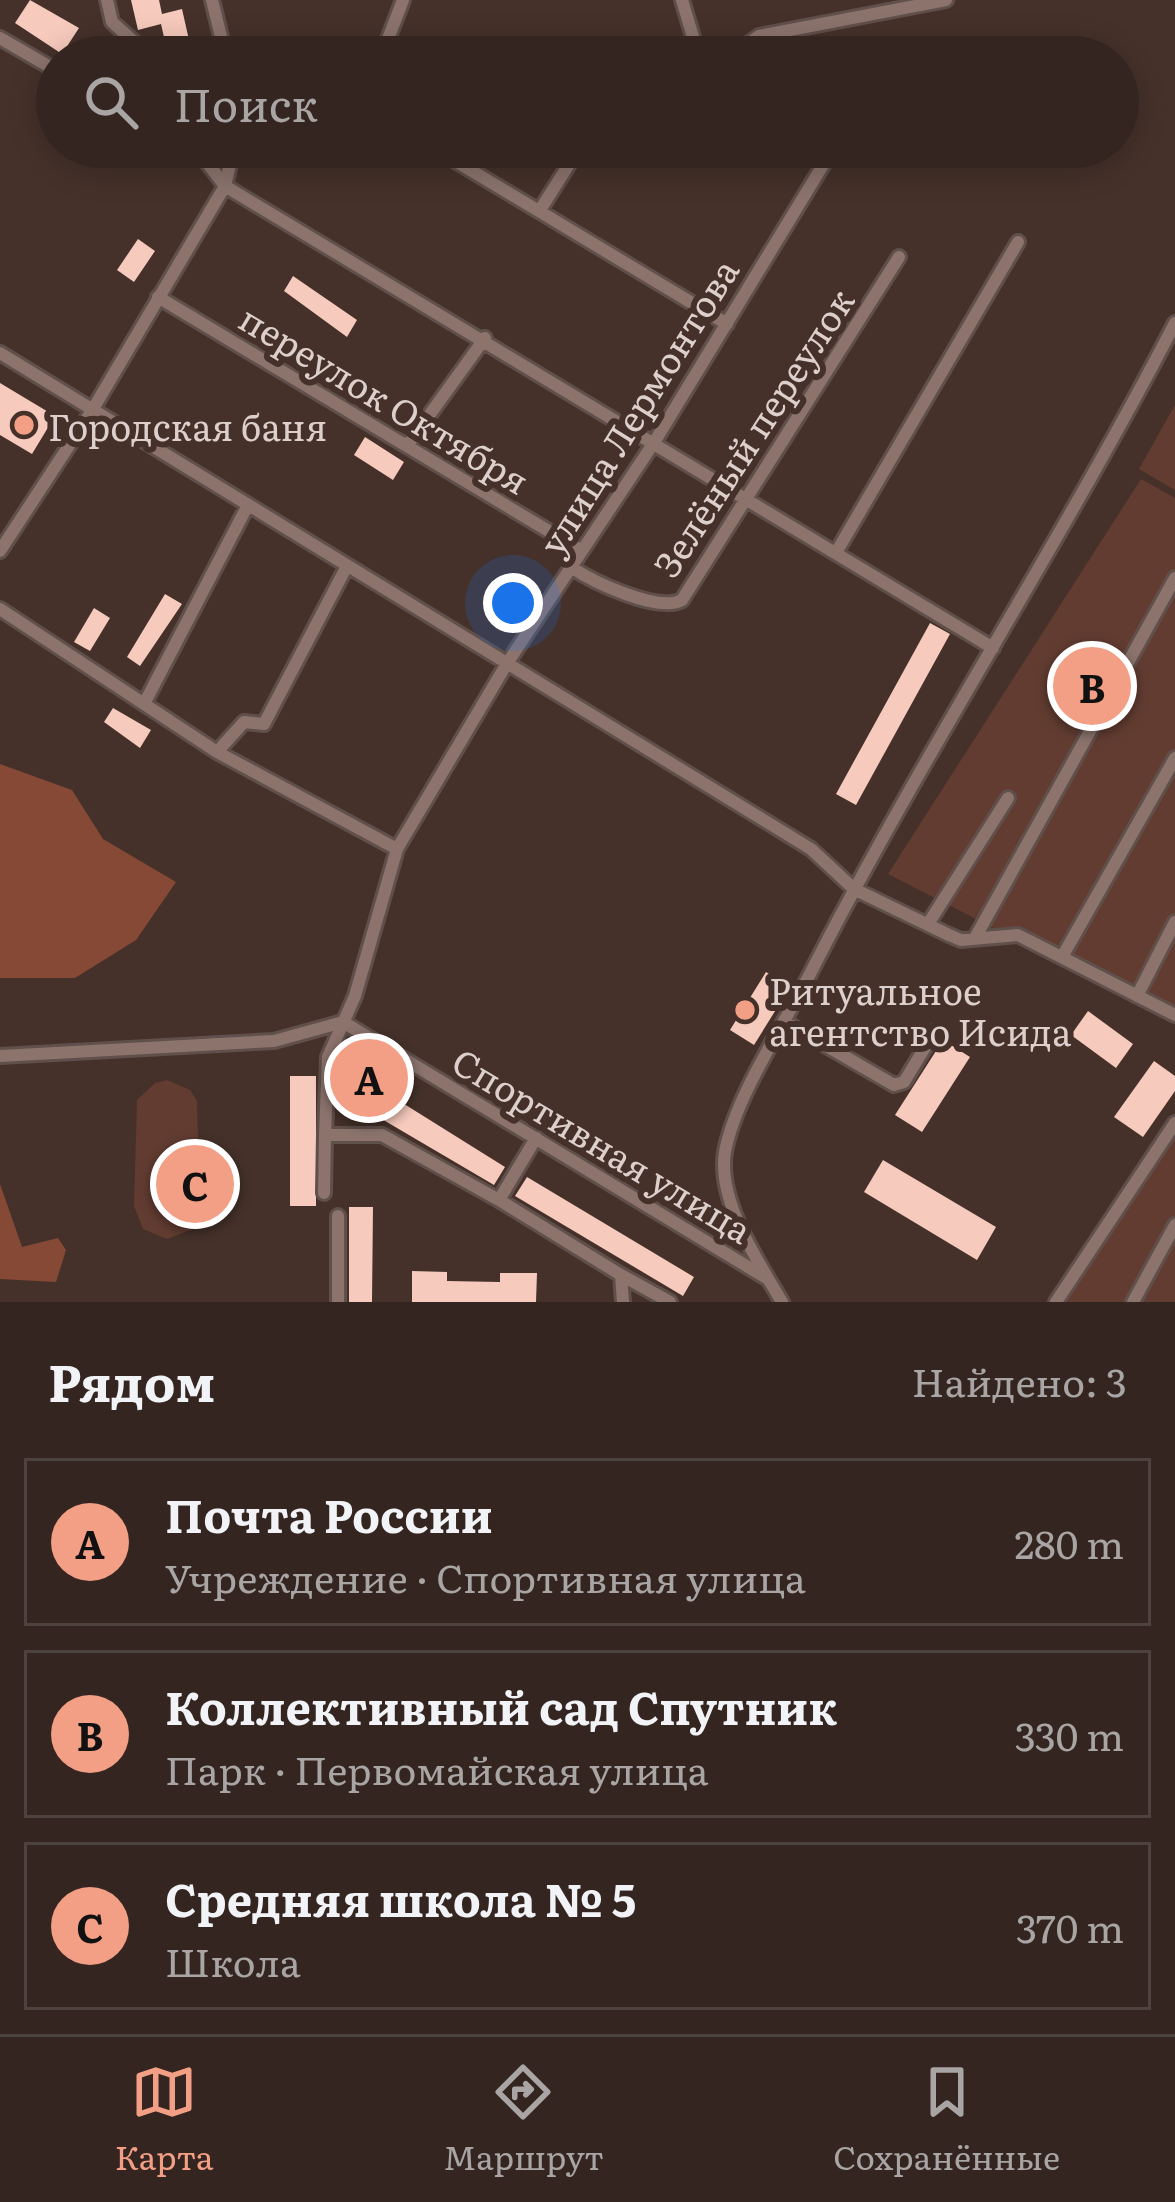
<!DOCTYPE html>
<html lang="ru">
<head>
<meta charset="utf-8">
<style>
	:root { --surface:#342520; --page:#3c2d29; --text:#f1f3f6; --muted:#a9a5a5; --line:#4e423e; --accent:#f39f85 }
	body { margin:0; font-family:Literata,serif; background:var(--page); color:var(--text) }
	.you { position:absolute; left:513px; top:603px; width:42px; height:42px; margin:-30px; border:9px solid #fff; border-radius:50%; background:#1a73e8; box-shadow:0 0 0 18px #1a73e833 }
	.badge { display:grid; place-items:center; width:78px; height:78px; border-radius:50%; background:var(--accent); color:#111; font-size:39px; font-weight:700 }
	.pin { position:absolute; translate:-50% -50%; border:6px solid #fff; box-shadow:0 3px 12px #0006 }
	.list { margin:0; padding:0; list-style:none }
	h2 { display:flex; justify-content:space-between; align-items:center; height:156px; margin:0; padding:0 48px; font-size:51px }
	h2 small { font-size:39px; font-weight:400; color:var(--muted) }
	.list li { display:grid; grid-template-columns:78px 1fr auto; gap:36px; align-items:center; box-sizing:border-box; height:168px; margin:0 24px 24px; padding:0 24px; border:3px solid var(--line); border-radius:0px }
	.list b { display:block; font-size:45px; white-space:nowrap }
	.list p { margin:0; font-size:39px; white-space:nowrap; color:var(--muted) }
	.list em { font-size:39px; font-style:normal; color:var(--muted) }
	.icon { flex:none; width:66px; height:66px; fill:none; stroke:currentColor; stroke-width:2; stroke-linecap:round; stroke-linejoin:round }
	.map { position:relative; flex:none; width:1175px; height:1302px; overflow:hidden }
	.search { position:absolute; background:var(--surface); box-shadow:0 6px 30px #0003; left:36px; right:36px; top:36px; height:132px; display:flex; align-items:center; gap:30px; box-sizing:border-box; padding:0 42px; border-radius:66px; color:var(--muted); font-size:45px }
	.sheet { height:732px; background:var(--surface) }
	nav { display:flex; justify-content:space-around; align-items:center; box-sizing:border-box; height:168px; border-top:3px solid var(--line); background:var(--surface); font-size:33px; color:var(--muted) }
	nav a { display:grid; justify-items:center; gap:6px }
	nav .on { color:var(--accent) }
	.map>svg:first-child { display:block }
	.green { fill:#623c31 }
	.forest { fill:#864936 }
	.building { fill:#f6cabd }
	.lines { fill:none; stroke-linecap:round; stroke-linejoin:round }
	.minor-casing { stroke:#604f4a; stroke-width:18 }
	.minor { stroke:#8c746d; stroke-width:12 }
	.poi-dot { fill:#f39f85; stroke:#45312a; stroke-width:4.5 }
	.labels { text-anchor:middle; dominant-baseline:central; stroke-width:12; stroke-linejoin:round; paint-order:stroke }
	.street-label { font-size:36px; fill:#ddd0cc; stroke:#45312a }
	.poi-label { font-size:36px; fill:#ddd0cc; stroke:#45312a; text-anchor:start }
</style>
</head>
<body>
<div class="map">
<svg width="1175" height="1302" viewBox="0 0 1175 1302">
	<rect width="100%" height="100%" fill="#45312a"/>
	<path class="green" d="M1175,405V490L1139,469Z
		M1141,479L1175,498V1021L888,874Z
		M167,1080L190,1090L197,1101L200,1206L190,1230L167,1239L143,1229L134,1206L137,1100L155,1083Z
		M1175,1120V1302H1057Z"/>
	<path class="forest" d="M0,764L72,790L103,839L176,882L136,940L75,978H0Z
		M0,1184L22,1247L58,1238L66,1250L56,1282L0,1279Z"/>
	<path class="building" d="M30,0L79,28L62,54L15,23Z
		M131,0H159L162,14L182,9L189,40L166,46L161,24L138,30Z
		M138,239L155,251L134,282L117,270Z
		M293,276L357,320L347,337L284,291Z
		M0,383L55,416L32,454L0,435Z
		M365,437L404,462L393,480L354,455Z
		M165,594L182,604L140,666L127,657Z
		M94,608L110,618L90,651L74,642Z
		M930,623L950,634L856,805L836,794Z
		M113,708L151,730L140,748L104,722Z
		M766,972L790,987L754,1045L730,1030Z
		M1088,1011L1133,1044L1116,1068L1071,1035Z
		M943,1040L970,1057L922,1132L895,1115Z
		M1154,1061L1175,1076V1091L1143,1137L1114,1117Z
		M338,1073H376L382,1112L338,1109Z
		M290,1076H316V1206H290Z
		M393,1097L505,1167L494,1185L380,1118Z
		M883,1160L996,1227L977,1260L864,1192Z
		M527,1177L694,1277L683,1296L515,1196Z
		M349,1207H373L372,1302H349Z
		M412,1271L447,1272V1281L500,1282V1273H537L536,1302H412Z"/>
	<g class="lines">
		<g class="minor-casing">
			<path id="minor" d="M107,0L112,22L151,57
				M212,0L226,57
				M682,0L699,57
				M0,38L57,71
				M166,57L223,43
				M381,57L403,0
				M729,57L759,36L946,0
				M187,147L202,156L225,186L993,648
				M432,147L727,324
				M202,156L231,147
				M540,210L580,147
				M158,297L582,551
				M0,353L811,849L854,889L949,935L961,940L1018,935L1175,1015
				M407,446L485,338
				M0,551L93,409L225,186L234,147
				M837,551L1018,242
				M571,567C593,582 658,613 682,600L899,257
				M0,609L217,752L397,849
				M144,704L248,505
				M217,752L244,722L264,724L347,566
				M928,924L1008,798
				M975,938L1175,578
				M1062,957L1175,758
				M1137,996L1175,922
				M343,1022L768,1279
				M785,1022L894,1085L904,1082L935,1031
				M0,1056L274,1041L343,1022
				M325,1135L328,1057L355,996L397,849L506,665L655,441L834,147
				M536,1138L499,1200L621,1275
				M324,1193L325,1135H382L499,1200
				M338,1216V1302
				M623,1302L621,1275L670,1302
				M782,1302C758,1261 717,1201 725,1152C735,1097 785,1023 811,972C924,751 1061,543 1175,323
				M1056,1302L1175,1123
				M1133,1302L1175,1225"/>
		</g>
		<use href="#minor" class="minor"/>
	</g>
	<g class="poi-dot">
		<circle cx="24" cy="425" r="12"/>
		<circle cx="745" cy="1010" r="12"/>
	</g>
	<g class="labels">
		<g class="street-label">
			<text transform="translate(385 398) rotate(31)">переулок Октября</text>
			<text transform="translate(637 406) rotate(-58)">улица Лермонтова</text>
			<text transform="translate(752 432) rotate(-57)">Зелёный переулок</text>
			<text transform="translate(603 1144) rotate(31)">Спортивная улица</text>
		</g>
		<g class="poi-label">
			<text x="48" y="425">Городская баня</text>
			<text x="769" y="989">Ритуальное<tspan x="769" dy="41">агентство Исида</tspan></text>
		</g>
	</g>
</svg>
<div class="you"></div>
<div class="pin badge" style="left:369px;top:1078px">A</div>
<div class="pin badge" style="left:1092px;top:686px">B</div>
<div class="pin badge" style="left:195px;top:1184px">C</div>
<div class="search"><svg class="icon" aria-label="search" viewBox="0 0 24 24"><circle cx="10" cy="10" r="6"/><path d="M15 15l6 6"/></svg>Поиск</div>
</div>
<section class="sheet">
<h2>Рядом<small>Найдено: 3</small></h2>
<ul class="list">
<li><span class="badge">A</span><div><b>Почта России</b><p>Учреждение · Спортивная улица</p></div><em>280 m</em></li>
<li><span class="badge">B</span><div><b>Коллективный сад Спутник</b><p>Парк · Первомайская улица</p></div><em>330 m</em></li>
<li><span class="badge">C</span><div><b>Средняя школа № 5</b><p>Школа</p></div><em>370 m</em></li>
</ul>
</section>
<nav>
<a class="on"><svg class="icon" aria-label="map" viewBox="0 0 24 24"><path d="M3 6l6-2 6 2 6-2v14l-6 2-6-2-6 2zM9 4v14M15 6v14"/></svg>Карта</a>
<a><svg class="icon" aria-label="directions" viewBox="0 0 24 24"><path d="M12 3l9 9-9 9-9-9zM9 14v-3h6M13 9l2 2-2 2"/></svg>Маршрут</a>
<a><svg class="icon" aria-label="saved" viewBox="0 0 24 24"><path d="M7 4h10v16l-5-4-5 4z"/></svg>Сохранённые</a>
</nav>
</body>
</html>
